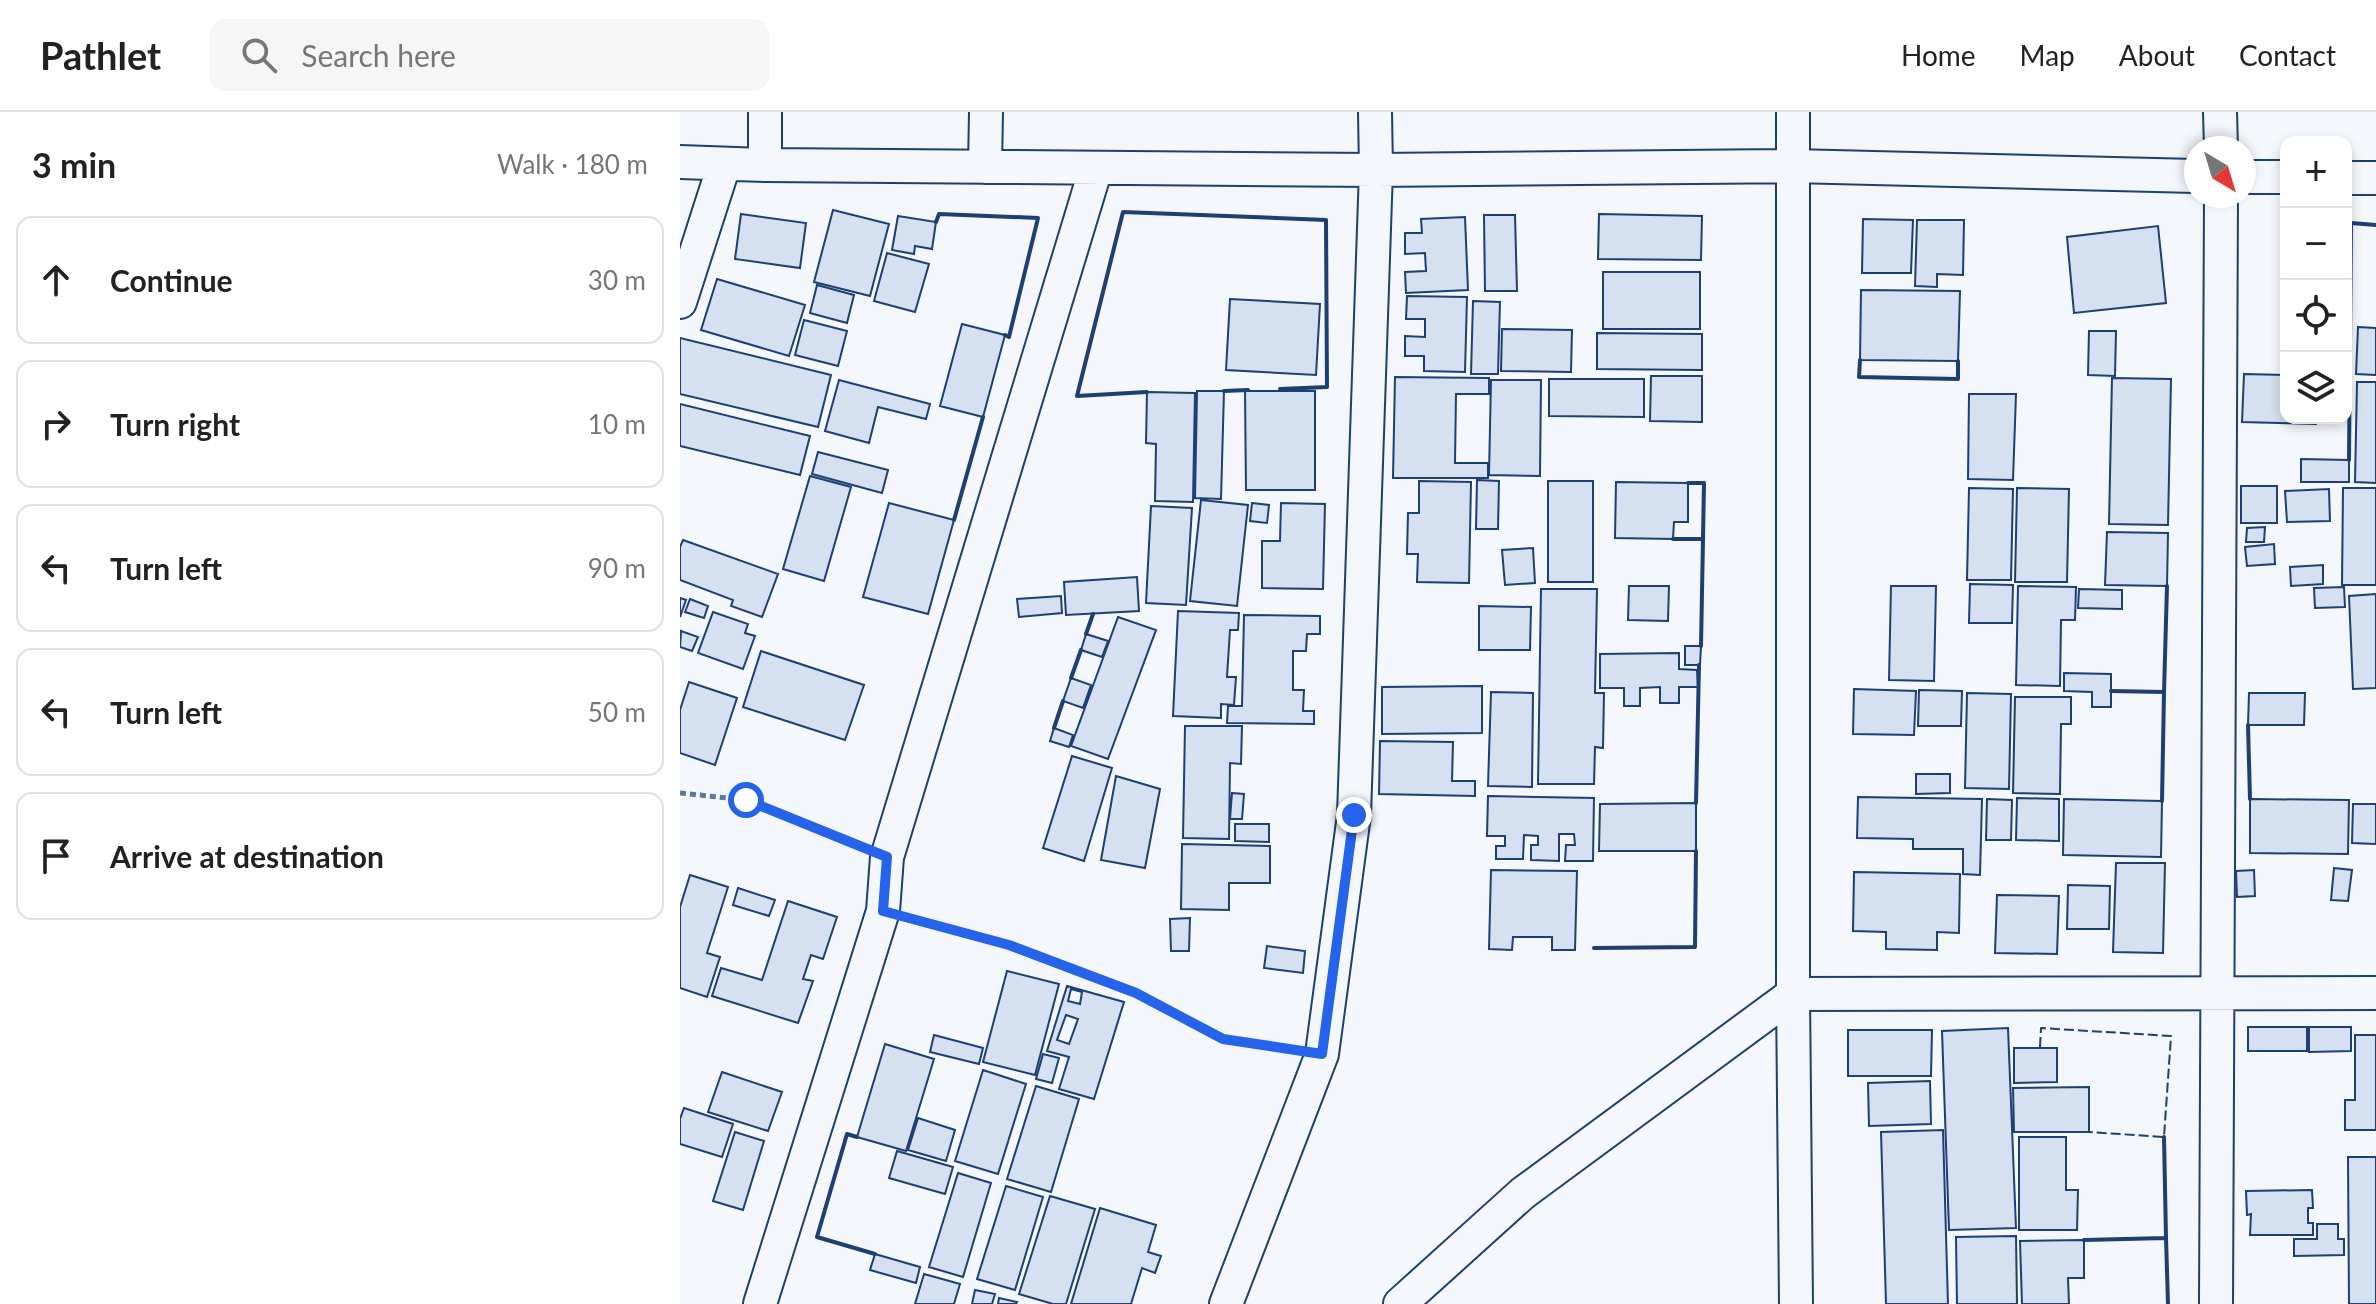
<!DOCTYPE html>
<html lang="en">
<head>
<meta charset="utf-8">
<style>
	:root { --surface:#fff; --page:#f6f6f6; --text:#222; --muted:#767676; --line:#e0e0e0 }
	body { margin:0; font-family:Lato,sans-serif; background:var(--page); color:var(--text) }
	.controls { position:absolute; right:24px; top:24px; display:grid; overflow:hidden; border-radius:16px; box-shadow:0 4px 12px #0003 }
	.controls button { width:72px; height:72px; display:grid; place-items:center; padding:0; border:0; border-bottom:2px solid var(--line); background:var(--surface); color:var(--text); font:40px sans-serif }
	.compass { position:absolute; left:1504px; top:24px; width:72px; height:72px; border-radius:50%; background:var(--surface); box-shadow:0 4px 12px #0003; rotate:142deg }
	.stop { position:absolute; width:24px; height:24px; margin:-18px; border:6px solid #2563eb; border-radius:50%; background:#fff }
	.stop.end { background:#2563eb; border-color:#fff; box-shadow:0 2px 8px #0008 }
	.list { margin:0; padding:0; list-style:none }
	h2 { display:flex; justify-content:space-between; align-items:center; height:104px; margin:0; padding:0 32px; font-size:34px }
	h2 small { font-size:26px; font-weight:400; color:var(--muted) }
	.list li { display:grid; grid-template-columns:52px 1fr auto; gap:24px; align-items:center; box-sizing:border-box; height:128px; margin:0 16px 16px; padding:0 16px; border:2px solid var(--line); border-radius:16px }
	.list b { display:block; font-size:30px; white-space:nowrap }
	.list em { font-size:26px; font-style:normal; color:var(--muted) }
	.icon { flex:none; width:44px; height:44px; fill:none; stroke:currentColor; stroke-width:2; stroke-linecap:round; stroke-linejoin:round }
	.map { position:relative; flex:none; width:1696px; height:1192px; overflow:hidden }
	header { display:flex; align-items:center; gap:48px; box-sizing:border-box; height:112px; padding:0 40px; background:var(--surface); border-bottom:2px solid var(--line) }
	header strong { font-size:38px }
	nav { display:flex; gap:44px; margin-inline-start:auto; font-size:28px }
	.search { width:560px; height:72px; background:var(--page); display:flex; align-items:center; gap:20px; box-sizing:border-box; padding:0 28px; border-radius:16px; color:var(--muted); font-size:30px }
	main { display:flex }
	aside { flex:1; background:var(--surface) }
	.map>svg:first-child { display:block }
	.building { fill:#d5e0f0; stroke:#1d3f73; stroke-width:2; fill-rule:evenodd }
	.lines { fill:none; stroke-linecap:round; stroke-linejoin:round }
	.minor-casing { stroke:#1d3f73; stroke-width:36 }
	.path { stroke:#5e769c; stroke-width:5; stroke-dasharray:6 4; stroke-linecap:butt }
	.minor { stroke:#f4f7fb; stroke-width:32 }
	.fence { stroke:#1d3f73; stroke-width:2; stroke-dasharray:10 4; stroke-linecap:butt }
	.wall { stroke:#1d3f73; stroke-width:4 }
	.route { stroke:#2563eb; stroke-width:10 }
</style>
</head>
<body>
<header>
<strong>Pathlet</strong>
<div class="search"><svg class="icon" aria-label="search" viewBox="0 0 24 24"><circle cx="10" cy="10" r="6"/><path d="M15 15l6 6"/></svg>Search here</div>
<nav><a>Home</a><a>Map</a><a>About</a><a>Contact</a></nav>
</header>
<main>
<aside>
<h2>3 min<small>Walk · 180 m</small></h2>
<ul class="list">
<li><svg class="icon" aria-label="ahead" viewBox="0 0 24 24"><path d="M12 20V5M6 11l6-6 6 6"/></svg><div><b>Continue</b></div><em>30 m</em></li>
<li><svg class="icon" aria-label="right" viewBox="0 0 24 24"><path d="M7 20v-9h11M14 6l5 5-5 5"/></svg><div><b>Turn right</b></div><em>10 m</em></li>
<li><svg class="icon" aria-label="left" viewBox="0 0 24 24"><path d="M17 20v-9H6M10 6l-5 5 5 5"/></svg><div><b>Turn left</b></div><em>90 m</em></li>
<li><svg class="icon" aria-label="left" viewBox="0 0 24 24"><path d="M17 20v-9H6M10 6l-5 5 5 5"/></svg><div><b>Turn left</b></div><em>50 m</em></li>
<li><svg class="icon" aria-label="arrive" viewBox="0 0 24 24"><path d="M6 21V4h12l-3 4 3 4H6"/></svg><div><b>Arrive at destination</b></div></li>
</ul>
</aside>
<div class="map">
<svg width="1696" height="1192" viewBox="0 0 1696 1192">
	<rect width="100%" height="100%" fill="#f4f7fb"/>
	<path class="building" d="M153,98L209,112L190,184L134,170Z
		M61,102L126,111L120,156L55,147Z
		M919,102L1022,104L1021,148L918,147Z
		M804,103H835L837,179H805Z
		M218,104L256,110L252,137L235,134L234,142L212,138Z
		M785,105L788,178L726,181L725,160L746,159L745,141L725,142V121H742L741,107Z
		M1183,107L1233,108L1231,161H1182Z
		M1237,108H1284L1283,163L1257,162V175L1235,174Z
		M1478,114L1486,191L1394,201L1387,125Z
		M207,141L249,152L235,200L194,189Z
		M923,160H1020V217H923Z
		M37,167L125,193L109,244L21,218Z
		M137,173L174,183L167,211L130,201Z
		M1181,178L1280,179L1278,249L1180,248Z
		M727,184L787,185L785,260L744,259V244H725V224L745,225V207H726Z
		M550,187L640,192L636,263L546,258Z
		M793,189L820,190L818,262H791Z
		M124,208L167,219L158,254L115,243Z
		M282,212L325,223L303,305L260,294Z
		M1678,215L1696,216V263L1676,262Z
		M822,217L892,218L891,260L821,259Z
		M1409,219H1436L1435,264L1408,263Z
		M917,221L1022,222V258L917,257Z
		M0,226L151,263L138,315L0,282Z
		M1564,262L1606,263V306H1637L1636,312L1562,310Z
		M971,264H1022V310L970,309Z
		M715,265L809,266V282H776L775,351H808V366H713Z
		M1432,266L1491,267L1488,413L1429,412Z
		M869,267H964V305L869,304Z
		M159,268L250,292L246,307L198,295L189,331L145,319Z
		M811,268H861L860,364L809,363Z
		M1677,270H1696V371L1675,370Z
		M517,279H544L541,387L515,386Z
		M565,279H635V378H566Z
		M467,280L515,281L513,390L475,389L476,332L466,331Z
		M1289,282H1336L1333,368L1288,367Z
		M0,292L130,324L120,363L0,334Z
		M138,340L208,358L202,381L132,362Z
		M1621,347L1669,348V370H1621Z
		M130,364L171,375L144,469L103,457Z
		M797,368L819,369L818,417H796Z
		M739,369L791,370L789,471L737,470L738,442H727L728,401H739Z
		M868,369H913V470H868Z
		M936,370L1008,371V410H994L993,427L935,426Z
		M1561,374H1597V411H1561Z
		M1289,376L1333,377L1331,468H1287Z
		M1337,376L1389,377L1387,470H1335Z
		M1663,376H1696V473H1662Z
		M1649,377L1650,409L1607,410L1605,379Z
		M521,388L568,393L557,494L510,489Z
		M209,391L274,408L248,502L183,485Z
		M572,391L589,393L587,411L570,409Z
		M601,391L645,392L643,477L582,476V429H600Z
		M471,394L512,396L506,493L466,491Z
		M1585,415L1584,430H1566L1567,416Z
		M1427,420L1488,421L1487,474L1425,473Z
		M3,428L98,462L82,505L51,494L53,488L0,468V435Z
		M1594,432L1595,452L1567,454L1565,435Z
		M853,436L855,471L825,473L822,438Z
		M1643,453V472L1611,474L1610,455Z
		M457,465L459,499L386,503L384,470Z
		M1290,472L1333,473L1332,511H1289Z
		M949,474H989L988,509L948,508Z
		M1211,474H1256L1254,569L1209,568Z
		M1338,474L1396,475L1395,508H1381L1380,574L1336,573Z
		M1664,475L1665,495L1635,496L1634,476Z
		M861,477H917L915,581H924L923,636L915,635L914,672H858Z
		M1399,477L1442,478V497L1398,496Z
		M1696,482V576L1673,577L1669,484Z
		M381,484L382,501L339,505L337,487Z
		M0,486L6,488L0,505Z
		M10,487L28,494L24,506L5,500Z
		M799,494L851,495L850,538H799Z
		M498,499L559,501L558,518H550L547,565H556L554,593L541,592V606L493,604Z
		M33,500L68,512L65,521L75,524L63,557L18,541Z
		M564,503L640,504V522H627L626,539H613V578H624L623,599H634V612L547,611L548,594H562Z
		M438,505L476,518L428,647L391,634Z
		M1,519L18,525L12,539L0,535Z
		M406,522L428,529L422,545L401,538Z
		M1005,534H1021L1020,553H1005Z
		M81,539L184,573L165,628L63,595Z
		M999,541V557L1017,558L1018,575H999V591H980V575L960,576V594H944V576H920V542Z
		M1384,561L1431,562V595H1412V580L1384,579Z
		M391,566L411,573L403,596L383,589Z
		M9,570L57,586L35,653L0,641V598Z
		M802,574V621L702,622V575Z
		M1174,577L1236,579L1234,623L1173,622Z
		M1239,578L1282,579L1281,614H1238Z
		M811,580L853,581L852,675L808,674Z
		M1287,581L1331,582L1329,677L1285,676Z
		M1569,581H1625L1624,613H1568Z
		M1335,585H1391V612H1381L1380,682L1333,681Z
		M505,614H562L561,652L550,651L549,727L503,726Z
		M374,616L393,623L389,635L370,629Z
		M700,629L773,630L772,669H795V684L699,682Z
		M392,644L432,656L404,749L363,736Z
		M1236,662H1270V681L1236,682Z
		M436,664L480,677L465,756L421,748Z
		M552,681L564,682L562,707H550Z
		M808,684L914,686L913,749H885L886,733H895L894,722H879V749L851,748V733H858V724L844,723L843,747H816V734H825V724H807Z
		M1178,685L1302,687L1300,763L1283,762V737H1233V727L1177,726Z
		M1337,686L1379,687V729L1336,728Z
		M1307,687L1332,688L1331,728H1306Z
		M1384,687L1482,689L1481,745L1383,743Z
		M1570,687L1669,688L1668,742L1570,741Z
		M1016,691V739H919L920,692Z
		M1673,692H1696V732L1672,731Z
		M555,712H589V730L555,729Z
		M502,732L590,734V771H549V798L501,797Z
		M1436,751H1485L1483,841L1433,840Z
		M1654,756L1672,758L1668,789L1651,788Z
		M811,758L897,759L895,838H872V825H833L832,838L809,837Z
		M1574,758L1575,784L1557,785L1556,759Z
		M1174,760L1280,762L1279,821L1257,820V838L1206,837V820L1173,819Z
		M10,763L48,775L27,841L40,845L27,885L0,876V795Z
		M1388,773L1430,774L1429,817H1387Z
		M58,776L95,788L89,804L53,793Z
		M1317,783L1379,784L1377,842L1315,841Z
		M108,789L157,805L143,847L131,843L123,867L133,869L118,911L32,884L41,856L82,868Z
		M510,806L509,839H491L490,807Z
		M587,834L625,839L623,861L584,856Z
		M327,859L379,872L355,963L303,950Z
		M387,874L444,890L414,987L379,977L389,945L367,939ZM391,877L402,880L400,892L388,889ZM386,903L398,907L389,932L377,928Z
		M1568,915H1627V939H1568Z
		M1629,915H1671V939L1629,940Z
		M1328,916L1336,1116L1269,1118L1262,919Z
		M1168,918H1252L1251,964H1168Z
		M254,923L303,936L299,952L250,940Z
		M1675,923H1696V1018H1665V988H1675Z
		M205,932L254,947L226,1039L177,1025Z
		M1334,936H1377V970L1334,971Z
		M363,942L379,946L372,971L356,967Z
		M303,958L346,972L318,1062L275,1049Z
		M42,960L102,980L88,1019L28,1000Z
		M1250,969L1251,1012L1189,1014L1188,971Z
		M356,974L399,987L371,1080L327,1067Z
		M1409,975V1020H1334L1333,976Z
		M4,996L53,1012L42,1045L0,1032V1007Z
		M238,1006L275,1018L266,1049L228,1038Z
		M1263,1018L1268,1192H1206L1201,1020Z
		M55,1020L84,1029L63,1098L33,1089Z
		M1339,1025H1386V1078H1398L1397,1118H1339Z
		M217,1039L273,1055L265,1082L209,1066Z
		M1668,1045H1696V1192H1669Z
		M278,1061L311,1071L283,1165L249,1155Z
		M326,1074L363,1085L335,1178L297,1167Z
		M1632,1078L1633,1096H1628V1111H1633V1123H1570L1571,1102L1567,1103L1566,1079Z
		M370,1084L415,1097L386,1192H373L339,1182Z
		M420,1096L476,1113L468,1140L481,1144L475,1161L462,1156L451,1192H391Z
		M1637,1112H1658V1127H1664V1143L1614,1144V1127H1637Z
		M1336,1124L1337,1192H1277L1276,1125Z
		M1404,1128V1166H1388L1389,1192H1342L1340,1129Z
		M195,1142L240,1155L236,1171L190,1158Z
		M244,1162L280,1172L274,1192H235Z
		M295,1178L315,1182L312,1192H292Z
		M319,1186L337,1190L336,1192H318Z"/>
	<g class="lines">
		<g class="minor-casing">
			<path id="minor" d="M85,0V53
				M1113,0V882L1116,1192
				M1540,0L1541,36
				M0,50L85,53L696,58L1113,54L1516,64
				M305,55L306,0
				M1564,65H1606
				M1666,66H1696
				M0,190L44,53
				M80,1192L203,799L207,745L416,56
				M546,1192L642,942L674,703L696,58L695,0
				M720,1192L843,1081L1113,882L1696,881
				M1536,1192L1541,84"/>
		</g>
		<path class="path" d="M0,681L66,688L178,732
			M235,808L329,833L456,881L543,927L609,937"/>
		<use href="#minor" class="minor"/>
		<path class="fence" d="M1360,935L1361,916L1491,924L1484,1025L1409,1020"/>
		<path class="wall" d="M256,110L259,102L358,106L329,225L325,223
			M1180,248L1179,265L1278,267V249
			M544,279L568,278
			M467,280L397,284L443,100L646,108L647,275L600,277
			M1669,348L1671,111L1696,113
			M274,408L303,305
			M993,427H1023L1024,371H1008
			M406,522L413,502
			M1021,534L1023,427
			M391,566L401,538
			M1431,579L1484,580L1487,474
			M1568,613L1570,687
			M374,616L383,589
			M1482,689L1484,580
			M1016,691L1019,553
			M914,836L1015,835L1016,739
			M177,1025L167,1022L137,1125L195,1142
			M1486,1126L1488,1192
			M1404,1128L1486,1126L1484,1025"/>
	</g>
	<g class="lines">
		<path class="route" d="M66,688L207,745L203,799L329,833L456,881L543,927L642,942L674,703"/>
	</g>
</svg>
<div class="controls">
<button>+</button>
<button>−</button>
<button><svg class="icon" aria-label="locate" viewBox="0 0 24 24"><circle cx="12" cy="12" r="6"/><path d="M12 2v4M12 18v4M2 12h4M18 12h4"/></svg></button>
<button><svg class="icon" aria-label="layers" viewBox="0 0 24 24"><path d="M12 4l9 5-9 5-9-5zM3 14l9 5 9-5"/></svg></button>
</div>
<svg class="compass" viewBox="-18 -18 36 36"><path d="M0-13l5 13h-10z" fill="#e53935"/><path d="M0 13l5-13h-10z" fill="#767676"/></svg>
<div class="stop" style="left:66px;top:688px"></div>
<div class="stop end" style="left:674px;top:703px"></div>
</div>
</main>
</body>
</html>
